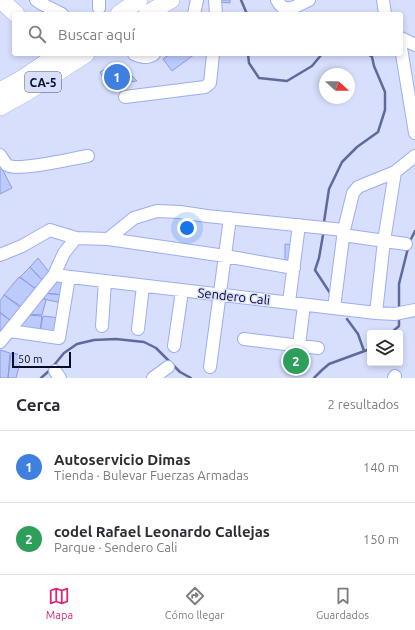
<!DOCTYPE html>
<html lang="es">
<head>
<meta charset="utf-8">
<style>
	:root { --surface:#fff; --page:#f2f2f3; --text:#2b2b33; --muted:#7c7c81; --line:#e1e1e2; --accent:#db2777 }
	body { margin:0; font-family:Ubuntu,sans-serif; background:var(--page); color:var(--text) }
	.controls { position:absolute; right:12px; bottom:12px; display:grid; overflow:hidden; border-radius:4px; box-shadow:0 2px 6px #0003 }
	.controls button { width:36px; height:36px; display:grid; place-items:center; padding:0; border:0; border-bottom:1px solid var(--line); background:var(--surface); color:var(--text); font:20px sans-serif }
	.compass { position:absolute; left:319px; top:68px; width:36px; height:36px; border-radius:50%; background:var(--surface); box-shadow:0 2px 6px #0003; rotate:111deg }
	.scale { position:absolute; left:12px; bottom:10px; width:59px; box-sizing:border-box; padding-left:4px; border:2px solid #080b24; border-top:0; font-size:11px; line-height:14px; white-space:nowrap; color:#080b24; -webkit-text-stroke:3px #d7dffd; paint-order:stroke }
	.you { position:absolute; left:187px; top:228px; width:14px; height:14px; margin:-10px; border:3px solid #fff; border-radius:50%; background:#1a73e8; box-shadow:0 0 0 6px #1a73e833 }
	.badge { display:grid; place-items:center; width:26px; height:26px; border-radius:50%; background:var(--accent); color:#fff; font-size:13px; font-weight:700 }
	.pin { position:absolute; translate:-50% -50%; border:2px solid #fff; box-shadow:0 1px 4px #0006 }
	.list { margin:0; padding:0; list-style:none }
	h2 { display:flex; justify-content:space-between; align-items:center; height:52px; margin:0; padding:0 16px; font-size:17px }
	h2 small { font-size:13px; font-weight:400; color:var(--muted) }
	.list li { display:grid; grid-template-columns:26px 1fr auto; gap:12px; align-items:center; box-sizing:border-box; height:72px; padding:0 16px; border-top:1px solid var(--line) }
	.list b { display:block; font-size:15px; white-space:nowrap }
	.list p { margin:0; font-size:13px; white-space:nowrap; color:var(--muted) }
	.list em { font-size:13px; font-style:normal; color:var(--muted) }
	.icon { flex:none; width:22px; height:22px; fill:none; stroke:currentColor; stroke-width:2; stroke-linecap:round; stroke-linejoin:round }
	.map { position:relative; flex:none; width:415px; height:378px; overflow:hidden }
	.search { position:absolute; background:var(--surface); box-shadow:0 2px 6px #0003; left:12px; right:12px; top:12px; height:44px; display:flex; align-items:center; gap:10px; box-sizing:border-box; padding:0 14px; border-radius:4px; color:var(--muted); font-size:15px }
	.sheet { height:196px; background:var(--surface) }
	nav { display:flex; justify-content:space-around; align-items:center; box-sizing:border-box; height:56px; border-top:1px solid var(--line); background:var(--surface); font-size:11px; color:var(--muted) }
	nav a { display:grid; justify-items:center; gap:2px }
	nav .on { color:var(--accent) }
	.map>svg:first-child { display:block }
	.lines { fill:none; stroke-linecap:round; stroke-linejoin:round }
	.stream { stroke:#5f6a9b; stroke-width:2.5 }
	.building { fill:#bdcafc; stroke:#8b9ce2 }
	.minor-casing { stroke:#9cadf4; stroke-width:14 }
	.highway-casing { stroke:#9cadf4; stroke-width:18 }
	.minor { stroke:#fff; stroke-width:12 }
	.highway { stroke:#fff; stroke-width:17 }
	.labels { text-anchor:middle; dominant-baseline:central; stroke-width:3; stroke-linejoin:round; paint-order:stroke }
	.shield { fill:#d7dffd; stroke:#464b65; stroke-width:1 }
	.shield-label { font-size:12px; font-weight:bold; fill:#080b24 }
	.street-label { font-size:13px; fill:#080b24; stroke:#d7dffd }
</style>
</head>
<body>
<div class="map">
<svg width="415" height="378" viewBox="0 0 415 378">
	<rect width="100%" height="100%" fill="#d7dffd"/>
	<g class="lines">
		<path class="stream" d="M241,0L247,14
			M248,54L249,63L259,78L287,81L312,66L322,54
			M324,222L329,189L342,162L357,147L378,132L385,110V92L374,66L372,57L368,54
			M323,235L319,258L315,270L332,296
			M409,243L415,231
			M399,310V284L408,248
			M347,319L358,334L364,351
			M391,333L399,326V317
			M41,378L50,370L64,353L77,344L94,340L116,339L144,342L156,348L180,372L191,378
			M314,378L322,370L329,364L370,349"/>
	</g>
	<path class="building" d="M220,0H230V3L219,2Z
		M170,54H195L172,71L163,59Z
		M118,62L137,81L106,84L100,72Z
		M0,165L12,188L0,194Z
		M285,244L295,245L293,264L285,262Z
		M38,258L49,272L43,281L30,267Z
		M30,267L43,281L36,289L20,277Z
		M19,277L36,289L22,307L4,295Z
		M55,278L66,279L64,295L43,293Z
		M43,293L64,295L62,303L48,300L40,297Z
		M4,295L21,308L11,321L0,312V301Z
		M38,298L46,300L42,315L27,314Z
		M0,313L11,321L0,335Z
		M27,315L42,316L40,332L15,329Z
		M43,316L60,318L57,334L40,332Z
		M0,350L10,353L8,378H0Z
		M11,353L22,355L16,378H8Z"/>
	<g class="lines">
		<g class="minor-casing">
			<path id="minor" d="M36,0L42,4L62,14
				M215,0L216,14
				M277,0C285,16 297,5 309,0
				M383,0L385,14
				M99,8V0
				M194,14L197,0
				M401,38L415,45
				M401,48L415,133
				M134,54C141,57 147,59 154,54
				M125,97L205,87L210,83L213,54
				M0,155C2,158 5,163 7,165C18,172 74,158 88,156
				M343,235L406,244
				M108,239L134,218L157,211L180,212L207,216L344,230
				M0,255L22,246L50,230L76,238L108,239L225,256L294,268
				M54,275L376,313L395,314L415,310
				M289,302L299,225
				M334,308L344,230L353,193L358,187L395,172L415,156
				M376,313L384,241L395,172
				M102,326L105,281
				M138,329L143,286
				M10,331L59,338L69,277
				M244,339L318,348
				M0,342L54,275L64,253L76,238
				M299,345L304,305
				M174,346L182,291
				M210,367L230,218
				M55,371L60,378
				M153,378L168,367
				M394,378L395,376"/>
		</g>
		<g class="highway-casing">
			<path id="highway" d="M1,0L16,14
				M119,14L139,0
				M147,14L171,0
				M0,91L20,80L59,54
				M0,107L27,92L86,54"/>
		</g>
		<use href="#minor" class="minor"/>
		<use href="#highway" class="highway"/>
	</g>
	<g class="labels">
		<rect class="shield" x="25" y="72" width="36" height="20" rx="3"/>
		<g class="shield-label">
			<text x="43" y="82">CA-5</text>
		</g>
		<g class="street-label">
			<text transform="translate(234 296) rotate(6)">Sendero Cali</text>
		</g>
	</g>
</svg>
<div class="controls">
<button><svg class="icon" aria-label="layers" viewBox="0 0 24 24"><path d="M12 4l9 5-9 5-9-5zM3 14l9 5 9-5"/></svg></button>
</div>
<svg class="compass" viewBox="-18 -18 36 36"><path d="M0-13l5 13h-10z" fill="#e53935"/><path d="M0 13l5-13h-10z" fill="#7c7c81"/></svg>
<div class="scale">50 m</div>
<div class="you"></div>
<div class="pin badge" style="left:117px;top:77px;background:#3f7fe0">1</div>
<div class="pin badge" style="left:296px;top:361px;background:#2e9e5b">2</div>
<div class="search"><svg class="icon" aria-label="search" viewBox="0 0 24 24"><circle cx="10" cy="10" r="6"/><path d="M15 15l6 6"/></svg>Buscar aquí</div>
</div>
<section class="sheet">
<h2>Cerca<small>2 resultados</small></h2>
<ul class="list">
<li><span class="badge" style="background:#3f7fe0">1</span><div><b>Autoservicio Dimas</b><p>Tienda · Bulevar Fuerzas Armadas</p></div><em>140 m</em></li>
<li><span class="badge" style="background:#2e9e5b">2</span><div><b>codel Rafael Leonardo Callejas</b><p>Parque · Sendero Cali</p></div><em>150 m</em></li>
</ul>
</section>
<nav>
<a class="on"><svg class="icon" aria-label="map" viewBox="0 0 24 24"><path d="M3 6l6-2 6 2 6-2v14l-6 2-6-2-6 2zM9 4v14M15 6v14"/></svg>Mapa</a>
<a><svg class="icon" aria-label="directions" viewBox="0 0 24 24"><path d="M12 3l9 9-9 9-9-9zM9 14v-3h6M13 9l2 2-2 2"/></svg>Cómo llegar</a>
<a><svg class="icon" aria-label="saved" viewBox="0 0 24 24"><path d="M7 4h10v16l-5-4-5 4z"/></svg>Guardados</a>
</nav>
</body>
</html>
